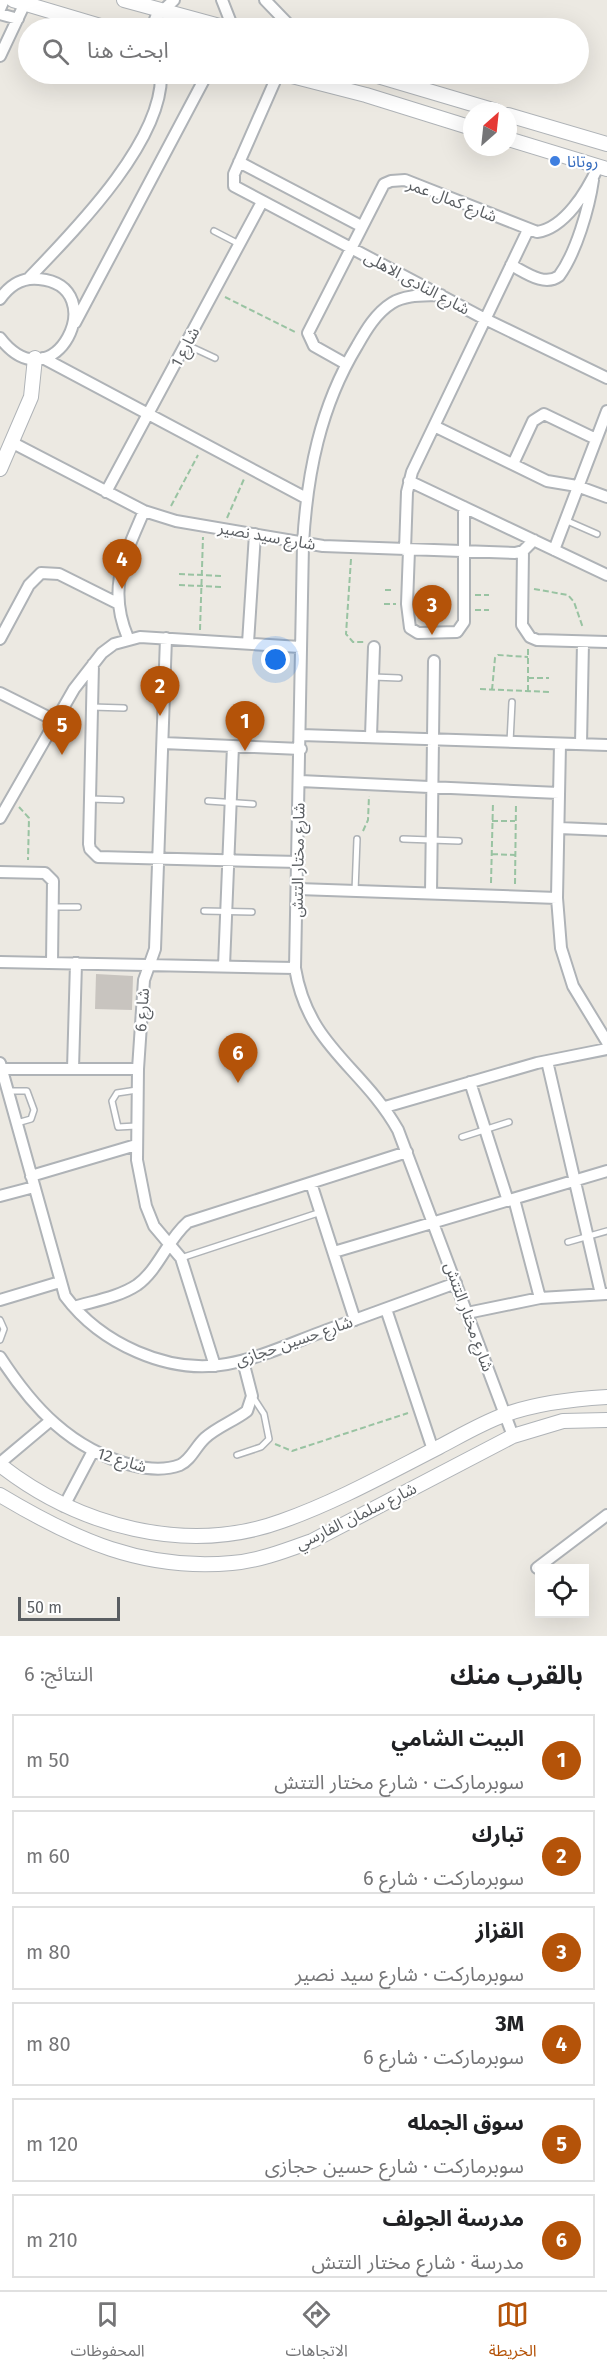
<!DOCTYPE html>
<html lang="ar">
<head>
<meta charset="utf-8">
<style>
	:root { --surface:#fff; --page:#f2f2f2; --text:#202124; --muted:#757577; --line:#e0e0e0; --accent:#b45309 }
	body { margin:0; font-family:"Fira Sans","Noto Sans Arabic",sans-serif; background:var(--page); color:var(--text); direction:rtl }
	.controls { position:absolute; right:18px; bottom:18px; display:grid; overflow:hidden; border-radius:0px; box-shadow:0 6px 24px #0002 }
	.controls button { width:54px; height:54px; display:grid; place-items:center; padding:0; border:0; border-bottom:2px solid var(--line); background:var(--surface); color:var(--text); font:30px sans-serif }
	.compass { position:absolute; left:463px; top:102px; width:54px; height:54px; border-radius:50%; background:var(--surface); box-shadow:0 6px 24px #0002; rotate:27deg }
	.scale { position:absolute; left:18px; bottom:15px; width:102px; box-sizing:border-box; padding-left:6px; border:3px solid #5a5e62; border-top:0; font-size:16px; line-height:21px; white-space:nowrap; color:#5a5e62; -webkit-text-stroke:4px #fff; paint-order:stroke }
	.you { position:absolute; left:276px; top:660px; width:21px; height:21px; margin:-15px; border:4px solid #fff; border-radius:50%; background:#1a73e8; box-shadow:0 0 0 9px #1a73e833 }
	.badge { display:grid; place-items:center; width:39px; height:39px; border-radius:50%; background:var(--accent); color:#fff; font-size:20px; font-weight:700 }
	.pin { position:absolute; translate:-50% -50px; filter:drop-shadow(0 2px 3px #0008) }
	.pin::after { content:''; position:absolute; top:32px; width:21px; height:18px; background:inherit; clip-path:polygon(0 0,100% 0,50% 100%) }
	.list { margin:0; padding:0; list-style:none }
	h2 { display:flex; justify-content:space-between; align-items:center; height:78px; margin:0; padding:0 24px; font-size:26px }
	h2 small { font-size:20px; font-weight:400; color:var(--muted) }
	.list li { display:grid; grid-template-columns:39px 1fr auto; gap:18px; align-items:center; box-sizing:border-box; height:84px; margin:0 12px 12px; padding:0 12px; border:2px solid var(--line); border-radius:0px }
	.list b { display:block; font-size:22px; white-space:nowrap }
	.list p { margin:0; font-size:20px; white-space:nowrap; color:var(--muted) }
	.list em { font-size:20px; font-style:normal; color:var(--muted) }
	.icon { flex:none; width:33px; height:33px; fill:none; stroke:currentColor; stroke-width:2; stroke-linecap:round; stroke-linejoin:round }
	.map { position:relative; flex:none; width:607px; height:1636px; overflow:hidden; direction:ltr }
	.search { position:absolute; background:var(--surface); box-shadow:0 6px 24px #0002; left:18px; right:18px; top:18px; height:66px; display:flex; align-items:center; gap:15px; box-sizing:border-box; padding:0 21px; border-radius:33px; color:var(--muted); font-size:22px }
	.sheet { height:654px; background:var(--surface) }
	nav { display:flex; justify-content:space-around; align-items:center; box-sizing:border-box; height:84px; border-top:2px solid var(--line); background:var(--surface); font-size:16px; color:var(--muted) }
	nav a { display:grid; justify-items:center; gap:3px }
	nav .on { color:var(--accent) }
	.map>svg:first-child { display:block }
	.building { fill:#c8c4bf }
	.lines { fill:none; stroke-linecap:round; stroke-linejoin:round }
	.service-casing { stroke:#afb3b7; stroke-width:8 }
	.minor-casing { stroke:#afb3b7; stroke-width:14 }
	.tertiary-casing { stroke:#afb3b7; stroke-width:16 }
	.path { stroke:#99c3a2; stroke-width:2; stroke-dasharray:6 3; stroke-linecap:butt }
	.service { stroke:#fff; stroke-width:5 }
	.minor { stroke:#fff; stroke-width:10 }
	.tertiary { stroke:#fff; stroke-width:14 }
	.shop-dot { fill:#3f7fe0; stroke:#fff; stroke-width:2 }
	.labels { text-anchor:middle; dominant-baseline:central; stroke-width:4.5; stroke-linejoin:round; paint-order:stroke }
	.shop-label { font-size:16px; fill:#366cbe; stroke:#fff; text-anchor:start }
	.street-label { font-size:16px; fill:#5a5e62; stroke:#fff }
</style>
</head>
<body>
<div class="map">
<svg width="607" height="1636" viewBox="0 0 607 1636">
	<rect width="100%" height="100%" fill="#ece9e2"/>
	<path class="building" d="M96,974L133,976L132,1010L95,1009Z"/>
	<g class="lines">
		<g class="service-casing">
			<path id="service" d="M214,231L239,244
				M187,345L215,358
				M565,520L597,534
				M373,677L399,678
				M92,707L124,708
				M510,742L512,702
				M90,799L121,800
				M208,801L253,804
				M403,839L459,841
				M355,891L357,839
				M52,907H78
				M204,911L252,912
				M9,1091H27L34,1110L31,1119L17,1123
				M136,1126L118,1127L112,1101L117,1093L137,1090
				M462,1137L509,1122
				M568,1242L607,1231
				M181,1258L321,1212
				M0,1320L4,1329L0,1340
				M237,1455L261,1447L269,1439L264,1414L253,1397"/>
		</g>
		<g class="minor-casing">
			<path id="minor" d="M222,0L233,28
				M265,0L292,28
				M0,9L4,0
				M0,14L18,19
				M152,28L156,17L174,0
				M0,56L25,3
				M278,74L234,174V186L485,319L607,378
				M239,162L361,226
				M511,265C525,272 544,287 559,276C576,253 589,208 593,180
				M28,279C73,232 163,142 161,74
				M441,295C424,296 407,294 392,303C376,313 366,330 357,346C320,407 307,474 303,544L295,968C308,1047 362,1066 398,1130L513,1436
				M0,299C9,286 22,277 39,279C114,286 54,408 0,338
				M75,323L207,74
				M43,358L306,498
				M346,364L314,346L308,333L384,184L391,181L405,180L537,232C565,228 587,191 598,167
				M434,426L547,481L577,486L607,497
				M13,443L144,511L176,521L323,546L515,553L523,551L534,540
				M513,464L533,421L544,414L596,439
				M409,481L607,575
				M106,492L262,202
				M405,550L407,492L412,472L528,230
				M409,550L407,604L410,628L418,633L457,632L464,622V507
				M554,550L607,411
				M523,551L522,625L530,637L537,640L607,642
				M128,638C107,588 124,558 144,511
				M166,638L155,949L144,980L138,1069L137,1160L146,1206L154,1226L181,1258L215,1366
				M0,639L29,585L41,573L59,574L117,603
				M248,643L255,534
				M93,664L89,844L90,849L98,857L299,862
				M0,693L54,720
				M301,735L607,745
				M371,736L374,647
				M163,743L301,749
				M560,744L557,898L561,948L573,986L607,1042
				M581,744L583,642
				M300,781L559,793
				M0,818L74,689L102,653L114,644L140,637L300,647
				M559,828L607,830
				M0,872L45,873L53,881L52,963
				M298,889L557,898
				M431,893L434,661
				M0,962L295,968
				M224,966L233,746
				M547,1061L601,1294
				M0,1063L65,1296C100,1343 168,1375 227,1364C261,1358 294,1342 327,1330C370,1314 413,1299 456,1283
				M2,1069H138
				M73,1069L76,963
				M470,1082L508,1201
				M385,1107L537,1063L607,1049
				M31,1176L136,1145
				M311,1183L355,1320
				M0,1196L34,1187
				M514,1199L540,1298
				M334,1252L607,1171
				M0,1300L60,1282
				M74,1307C94,1301 119,1297 137,1285C159,1269 167,1240 188,1222L407,1152
				M386,1309L433,1450
				M467,1313L540,1298L606,1294
				M0,1357C33,1408 71,1449 131,1465C147,1469 164,1471 180,1465C191,1460 196,1446 205,1438C217,1427 234,1421 247,1411L252,1396L243,1361
				M0,1463L50,1421
				M64,1506L93,1451
				M537,1568L607,1515"/>
		</g>
		<g class="tertiary-casing">
			<path id="tertiary" d="M13,0L107,28
				M124,0L227,28
				M284,74L366,95L472,128
				M371,74L496,111
				M508,115L607,144
				M508,139L607,169
				M0,469L31,397L35,358
				M0,1465C78,1526 186,1556 282,1521C336,1502 388,1473 439,1447C460,1436 482,1423 504,1415C536,1403 573,1399 607,1397
				M0,1495C75,1540 143,1571 232,1563C259,1561 287,1550 312,1541L513,1436L563,1421L607,1420"/>
		</g>
		<path class="path" d="M225,297L295,332
			M171,506L198,455
			M227,518L244,479
			M351,559L346,634L353,642H364
			M179,574L222,576
			M179,585L222,587
			M534,589L568,595L574,602L583,628
			M385,590H394
			M475,595H489
			M384,604H396
			M475,610H489
			M200,630L203,537
			M528,678H549
			M480,689L549,692
			M492,690L495,658L498,655L528,657
			M528,691V649
			M19,807L29,818L28,860
			M492,821H515
			M363,831L368,820L369,796
			M492,854L515,855
			M491,883L493,802
			M515,884L516,803
			M275,1444L292,1451L408,1413"/>
		<use href="#service" class="service"/>
		<use href="#minor" class="minor"/>
		<use href="#tertiary" class="tertiary"/>
	</g>
	<circle class="shop-dot" cx="555" cy="161" r="6"/>
	<g class="labels">
		<g class="shop-label">
			<text x="567" y="161">روتانا</text>
		</g>
		<g class="street-label">
			<text transform="translate(452 200) rotate(21)">شارع كمال عمر</text>
			<text transform="translate(417 283) rotate(28)">شارع النادى الاهلى</text>
			<text transform="translate(185 347) rotate(-62)">شارع 1</text>
			<text transform="translate(267 536) rotate(10)">شارع سيد نصير</text>
			<text transform="translate(298 860) rotate(-89)">شارع مختار التتش</text>
			<text transform="translate(142 1010) rotate(-86)">شارع 6</text>
			<text transform="translate(469 1317) rotate(70)">شارع مختار التتش</text>
			<text transform="translate(294 1341) rotate(-19)">شارع حسين حجازى</text>
			<text transform="translate(122 1460) rotate(17)">شارع 12</text>
			<text transform="translate(356 1516) rotate(-26)">شارع سلمان الفارسي</text>
		</g>
	</g>
</svg>
<div class="controls">
<button><svg class="icon" aria-label="locate" viewBox="0 0 24 24"><circle cx="12" cy="12" r="6"/><path d="M12 2v4M12 18v4M2 12h4M18 12h4"/></svg></button>
</div>
<svg class="compass" viewBox="-18 -18 36 36"><path d="M0-13l5 13h-10z" fill="#e53935"/><path d="M0 13l5-13h-10z" fill="#757577"/></svg>
<div class="scale">50 m</div>
<div class="you"></div>
<div class="pin badge" style="left:245px;top:751px">1</div>
<div class="pin badge" style="left:160px;top:716px">2</div>
<div class="pin badge" style="left:432px;top:635px">3</div>
<div class="pin badge" style="left:122px;top:589px">4</div>
<div class="pin badge" style="left:62px;top:755px">5</div>
<div class="pin badge" style="left:238px;top:1083px">6</div>
<div class="search"><svg class="icon" aria-label="search" viewBox="0 0 24 24"><circle cx="10" cy="10" r="6"/><path d="M15 15l6 6"/></svg>ابحث هنا</div>
</div>
<section class="sheet">
<h2>بالقرب منك<small>النتائج: 6</small></h2>
<ul class="list">
<li><span class="badge">1</span><div><b>البيت الشامي</b><p>سوبرماركت · شارع مختار التتش</p></div><em>50 m</em></li>
<li><span class="badge">2</span><div><b>تبارك</b><p>سوبرماركت · شارع 6</p></div><em>60 m</em></li>
<li><span class="badge">3</span><div><b>القزاز</b><p>سوبرماركت · شارع سيد نصير</p></div><em>80 m</em></li>
<li><span class="badge">4</span><div><b>3M</b><p>سوبرماركت · شارع 6</p></div><em>80 m</em></li>
<li><span class="badge">5</span><div><b>سوق الجمله</b><p>سوبرماركت · شارع حسين حجازى</p></div><em>120 m</em></li>
<li><span class="badge">6</span><div><b>مدرسة الجولف</b><p>مدرسة · شارع مختار التتش</p></div><em>210 m</em></li>
</ul>
</section>
<nav>
<a class="on"><svg class="icon" aria-label="map" viewBox="0 0 24 24"><path d="M3 6l6-2 6 2 6-2v14l-6 2-6-2-6 2zM9 4v14M15 6v14"/></svg>الخريطة</a>
<a><svg class="icon" aria-label="directions" viewBox="0 0 24 24"><path d="M12 3l9 9-9 9-9-9zM9 14v-3h6M13 9l2 2-2 2"/></svg>الاتجاهات</a>
<a><svg class="icon" aria-label="saved" viewBox="0 0 24 24"><path d="M7 4h10v16l-5-4-5 4z"/></svg>المحفوظات</a>
</nav>
</body>
</html>
